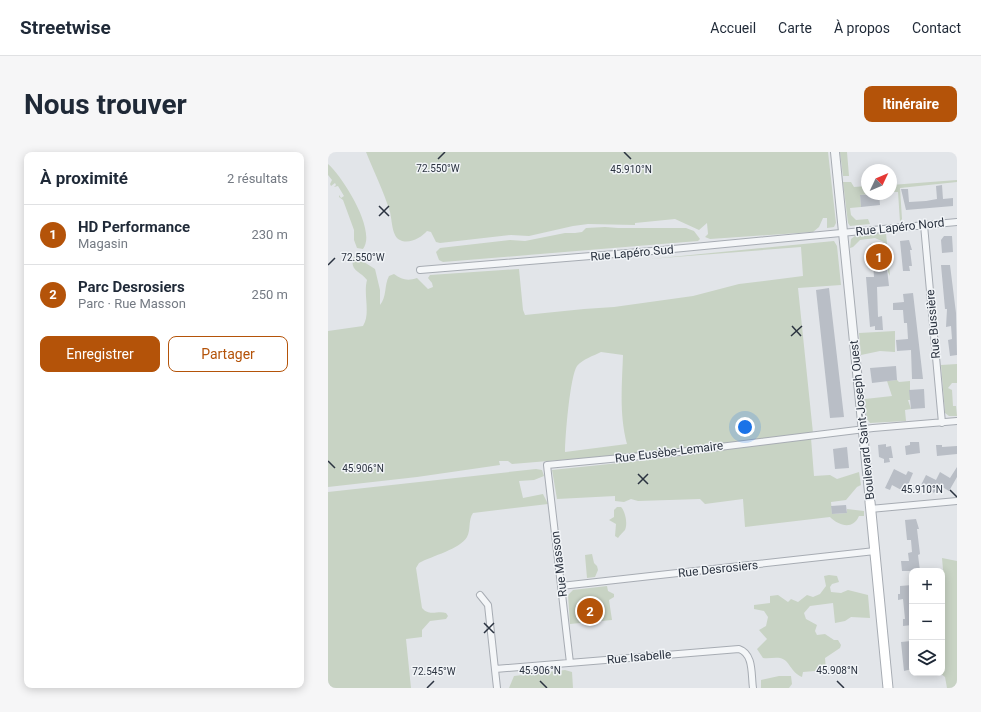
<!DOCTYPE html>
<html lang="fr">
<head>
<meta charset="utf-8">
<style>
	:root { --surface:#fff; --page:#f6f6f7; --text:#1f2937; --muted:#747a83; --line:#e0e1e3; --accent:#b45309 }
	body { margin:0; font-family:Roboto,sans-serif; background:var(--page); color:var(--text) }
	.controls { position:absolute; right:12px; bottom:12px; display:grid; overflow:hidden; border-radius:8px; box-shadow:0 2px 10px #0003 }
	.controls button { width:36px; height:36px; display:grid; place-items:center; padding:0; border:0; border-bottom:1px solid var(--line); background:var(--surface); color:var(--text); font:20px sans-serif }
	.compass { position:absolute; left:533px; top:12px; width:36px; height:36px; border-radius:50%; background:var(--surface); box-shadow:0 2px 10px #0003; rotate:46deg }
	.you { position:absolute; left:417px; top:275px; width:14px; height:14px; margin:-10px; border:3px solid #fff; border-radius:50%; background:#1a73e8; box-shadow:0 0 0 6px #1a73e833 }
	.badge { display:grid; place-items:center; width:26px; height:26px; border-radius:50%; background:var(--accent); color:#fff; font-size:13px; font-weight:700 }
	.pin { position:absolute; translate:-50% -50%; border:2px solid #fff; box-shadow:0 1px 4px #0006 }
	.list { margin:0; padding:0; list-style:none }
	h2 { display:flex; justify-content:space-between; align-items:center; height:52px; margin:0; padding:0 16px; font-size:17px }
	h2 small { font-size:13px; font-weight:400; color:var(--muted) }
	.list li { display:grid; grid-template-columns:26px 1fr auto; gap:12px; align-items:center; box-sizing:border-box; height:60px; padding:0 16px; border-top:1px solid var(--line) }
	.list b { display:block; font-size:15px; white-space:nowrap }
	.list p { margin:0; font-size:13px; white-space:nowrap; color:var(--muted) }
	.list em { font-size:13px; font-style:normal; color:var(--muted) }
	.actions { display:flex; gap:8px; padding:12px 16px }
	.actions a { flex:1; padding:9px 0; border:1px solid var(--accent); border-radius:8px; text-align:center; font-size:14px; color:var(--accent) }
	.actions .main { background:var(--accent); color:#fff }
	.icon { flex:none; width:22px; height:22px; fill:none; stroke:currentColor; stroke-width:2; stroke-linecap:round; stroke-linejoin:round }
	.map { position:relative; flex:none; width:629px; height:536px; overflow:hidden; border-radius:8px }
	header { display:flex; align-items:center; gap:24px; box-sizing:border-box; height:56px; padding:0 20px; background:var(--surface); border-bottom:1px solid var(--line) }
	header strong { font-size:19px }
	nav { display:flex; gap:22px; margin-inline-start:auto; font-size:14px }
	.intro { display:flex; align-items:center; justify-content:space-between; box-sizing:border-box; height:96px; padding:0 24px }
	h1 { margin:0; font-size:28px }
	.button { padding:10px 18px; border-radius:8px; background:var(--accent); color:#fff; font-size:14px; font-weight:700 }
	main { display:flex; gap:24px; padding:0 24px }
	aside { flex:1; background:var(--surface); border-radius:8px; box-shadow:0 2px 10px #0003 }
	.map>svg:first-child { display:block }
	.green { fill:#c8d3c4; fill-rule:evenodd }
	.building { fill:#b9bec6 }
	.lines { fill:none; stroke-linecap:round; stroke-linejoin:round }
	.minor-casing { stroke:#a7acb3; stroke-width:8 }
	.tertiary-casing { stroke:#a7acb3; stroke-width:10 }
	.secondary-casing { stroke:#a7acb3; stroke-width:11 }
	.minor { stroke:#f4f6f8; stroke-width:6 }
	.tertiary { stroke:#f4f6f8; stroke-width:8 }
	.secondary { stroke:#fff; stroke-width:9 }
	.ticks { fill:none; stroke:#2b3340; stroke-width:1.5 }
	.labels { text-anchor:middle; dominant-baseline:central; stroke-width:3; stroke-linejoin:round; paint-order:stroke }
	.street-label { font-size:12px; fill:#2b3340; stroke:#f1f4f7 }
	.ticks-label { font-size:10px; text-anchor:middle; fill:#2b3340; stroke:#f1f4f7; stroke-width:3; stroke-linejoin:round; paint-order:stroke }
</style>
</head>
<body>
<header>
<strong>Streetwise</strong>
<nav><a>Accueil</a><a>Carte</a><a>À propos</a><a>Contact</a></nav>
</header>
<div class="intro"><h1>Nous trouver</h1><a class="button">Itinéraire</a></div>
<main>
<aside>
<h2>À proximité<small>2 résultats</small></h2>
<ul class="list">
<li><span class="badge">1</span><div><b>HD Performance</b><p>Magasin</p></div><em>230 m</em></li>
<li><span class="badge">2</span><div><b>Parc Desrosiers</b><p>Parc · Rue Masson</p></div><em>250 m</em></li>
</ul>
<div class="actions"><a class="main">Enregistrer</a><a>Partager</a></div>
</aside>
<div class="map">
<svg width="629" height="536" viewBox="0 0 629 536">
	<rect width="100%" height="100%" fill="#e2e5e9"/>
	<path class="green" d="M38,0H500L508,71L506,75L499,76V66H495L491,75L485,80L382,87L377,85L380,82L379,71L371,78L347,67L307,71V73L260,72L245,74L201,84L183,83L112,91L108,90L103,80L99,79C94,85 81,93 72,88C64,85 64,68 62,60C56,40 46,20 38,0Z
		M512,0H519L521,24H515Z
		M0,12C15,25 49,79 35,97L29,96L26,88V78L15,48L11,45V43L13,46L16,44L10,34L6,35L8,33L7,31L3,34L2,32L4,28L0,23Z
		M629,28V30L572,36L574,67L572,70L570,40H563V33Z
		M515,30H523L526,35L539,34V42H542L532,43L533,55L522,56L523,63L528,68L540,67L542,72L522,74L520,71Z
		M277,75L290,76H358L366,79L372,87L370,89L115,110L111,108L108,100L112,96L182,88L197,89L237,81H247L254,80L258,76Z
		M558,81L562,124L560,120L556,90L547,86L532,88L525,95L522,96L523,87L527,84Z
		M506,89L509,94L513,133L470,136L485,281L305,302L184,312L180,309H171L172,313L89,325L0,335V179L35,174C43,161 35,143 39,128C32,119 22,119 25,106L31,103L38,105L36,110L47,117L52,138V153C59,145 56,133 61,124L66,122C74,128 80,129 89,126L100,137L105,135L104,131L100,126L102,123L191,117L195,158L197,163L256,157L286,155L365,144L411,132L475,124L473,95L322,107ZM273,200L295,203C294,233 291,262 299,292L237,300C237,286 242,224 249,214C255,207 265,204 273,200Z
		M567,179V200L552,199L533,203L531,181Z
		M629,212V231H624L620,236L624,238L625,254H628L629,264H621L617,261L613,213Z
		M569,228L571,230L582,229V248H580L583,257L577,258L578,269L542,271L539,267L537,247L564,244L559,229Z
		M483,286L486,324L502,323L509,327L531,320L533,333L529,335L518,348L503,350L504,362L519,361V357L536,359V364H531C525,378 511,374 502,365L417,375L415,347L377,352L372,347L310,349L303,347L296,350L287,349V344L229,347L224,318L329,307Z
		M208,317L214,318L216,324L206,328L191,329L195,346L215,342L220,352L145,361C140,368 143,378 139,385C132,397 104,404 91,411L88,416L94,456C102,465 109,458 118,461L120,464L118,467L102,469L94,478V485L78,487L83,536H0V340Z
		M289,355H293C297,359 300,371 297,378C295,380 292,383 290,386L287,384L288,372L281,368L286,365V358Z
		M264,402L266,411L269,414L270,418L267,425L259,426L257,403Z
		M614,406L629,409V536H619L617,525L612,521H614V431L616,429Z
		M501,423L509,424L511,430L504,432L502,435L503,440L513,441L520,438L540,443L542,466L523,465L517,469L507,471L505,451L482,454L476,461L478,467L489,473L487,479L489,483L497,482L506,488H510L513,493L512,496L497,506L498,518L475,520L474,525C462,520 462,508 452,506C446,505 441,507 435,506L429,497L439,487L431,478L438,474L440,465L436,459L426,457V453L442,451V444L450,443L460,450L463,447L470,450L479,443L485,445L492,442L498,434L496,424Z
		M279,434L280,439L286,442V445L281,448L284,468L242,472L240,443L245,438Z
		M237,518L244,520L245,536H181L186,524Z
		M451,524H463L464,532L461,536H433V528Z"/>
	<path class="building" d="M614,33L615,47L625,46V54L578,58L573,37H580L581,50L598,49L609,47L608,34Z
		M551,42L552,53L533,55L532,43Z
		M616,84H624L625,100L614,101L613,88Z
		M581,88L584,98H582L584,114H581L582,119H575L572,89Z
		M556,90L561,134L549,135L550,165L554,164L555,178H547V174L542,175L538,125H546L545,111L549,110L548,100H543L542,92Z
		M613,113H622L628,161L629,203L622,204L620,188L624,187L623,174L618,175L619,157H617Z
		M501,136L516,265L502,266L488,138Z
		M585,141L595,227H584L583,198L569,199L568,188L580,187L579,171H576L575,158H565V151L576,150L575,142Z
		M568,214L569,228L544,231L542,216Z
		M596,237L597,256L583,257L581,238Z
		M582,290H591L592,301L578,303L577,294L582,293Z
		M558,292V295L563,294L565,306H561L562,310L556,311V307L551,305L550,293Z
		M608,293H614V295L629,294V302L609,304Z
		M519,295L521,316L507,317L505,297Z
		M629,315V325L621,339L611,333L606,341L593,333L598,323L608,328L612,320L622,326Z
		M566,317L578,323L580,319L585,321L577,340L564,333L562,338L557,336Z
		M518,353L519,361L504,362L503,354Z
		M588,367L591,377H589L592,402L590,403L592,419H574L573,409H581L580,401L584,400L583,388H579L577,368Z
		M584,433V473L575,474V467H577L575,447L570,448V442H572V434Z
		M583,489L584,517L576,519L573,490Z"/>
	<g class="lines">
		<g class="minor-casing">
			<path id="minor" d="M596,73L614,271
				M92,118L324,99L629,70
				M542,357L629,349
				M233,434L547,399
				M152,443L160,453L169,536
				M242,511L219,313L335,302L545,276L629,269
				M167,517L411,497C426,502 423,523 425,536"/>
		</g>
		<g class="tertiary-casing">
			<path id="tertiary" d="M507,0L542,350"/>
		</g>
		<g class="secondary-casing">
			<path id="secondary" d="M542,350L560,536"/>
		</g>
		<use href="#minor" class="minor"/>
		<use href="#tertiary" class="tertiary"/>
		<use href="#secondary" class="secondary"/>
	</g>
	<path class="ticks" d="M296,0L303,7M110,7L117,0M51,54L61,64M51,64L61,54M0,113L7,106M464,174L473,184M463,184L474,174M0,309L7,316M310,322L320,332M310,332L320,322M622,338L629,345M156,471L166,481M156,481L166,471M212,529L219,536M509,529L516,536M99,536L106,529"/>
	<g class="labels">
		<g class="street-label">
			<text transform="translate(572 75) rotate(-6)">Rue Lapéro Nord</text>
			<text transform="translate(304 101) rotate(-5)">Rue Lapéro Sud</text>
			<text transform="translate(605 172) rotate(-95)">Rue Bussière</text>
			<text transform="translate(534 268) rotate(-96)">Boulevard Saint-Joseph Ouest</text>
			<text transform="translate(341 300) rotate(-7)">Rue Eusèbe-Lemaire</text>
			<text transform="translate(231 412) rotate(-97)">Rue Masson</text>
			<text transform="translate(390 417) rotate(-6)">Rue Desrosiers</text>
			<text transform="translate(311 505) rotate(-5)">Rue Isabelle</text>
		</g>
	</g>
	<g class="ticks-label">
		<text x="110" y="20">72.550°W</text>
		<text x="303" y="21">45.910°N</text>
		<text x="35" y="109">72.550°W</text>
		<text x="35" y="320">45.906°N</text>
		<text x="594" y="341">45.910°N</text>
		<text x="212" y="522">45.906°N</text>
		<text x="509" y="522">45.908°N</text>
		<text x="106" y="523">72.545°W</text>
	</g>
</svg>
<div class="controls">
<button>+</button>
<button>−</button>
<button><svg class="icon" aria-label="layers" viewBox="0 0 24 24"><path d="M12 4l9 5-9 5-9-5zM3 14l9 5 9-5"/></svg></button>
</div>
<svg class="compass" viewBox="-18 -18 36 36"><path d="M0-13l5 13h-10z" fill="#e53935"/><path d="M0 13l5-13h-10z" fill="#747a83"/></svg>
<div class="you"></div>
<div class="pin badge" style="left:551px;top:105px">1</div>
<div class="pin badge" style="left:262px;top:459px">2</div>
</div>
</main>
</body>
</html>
